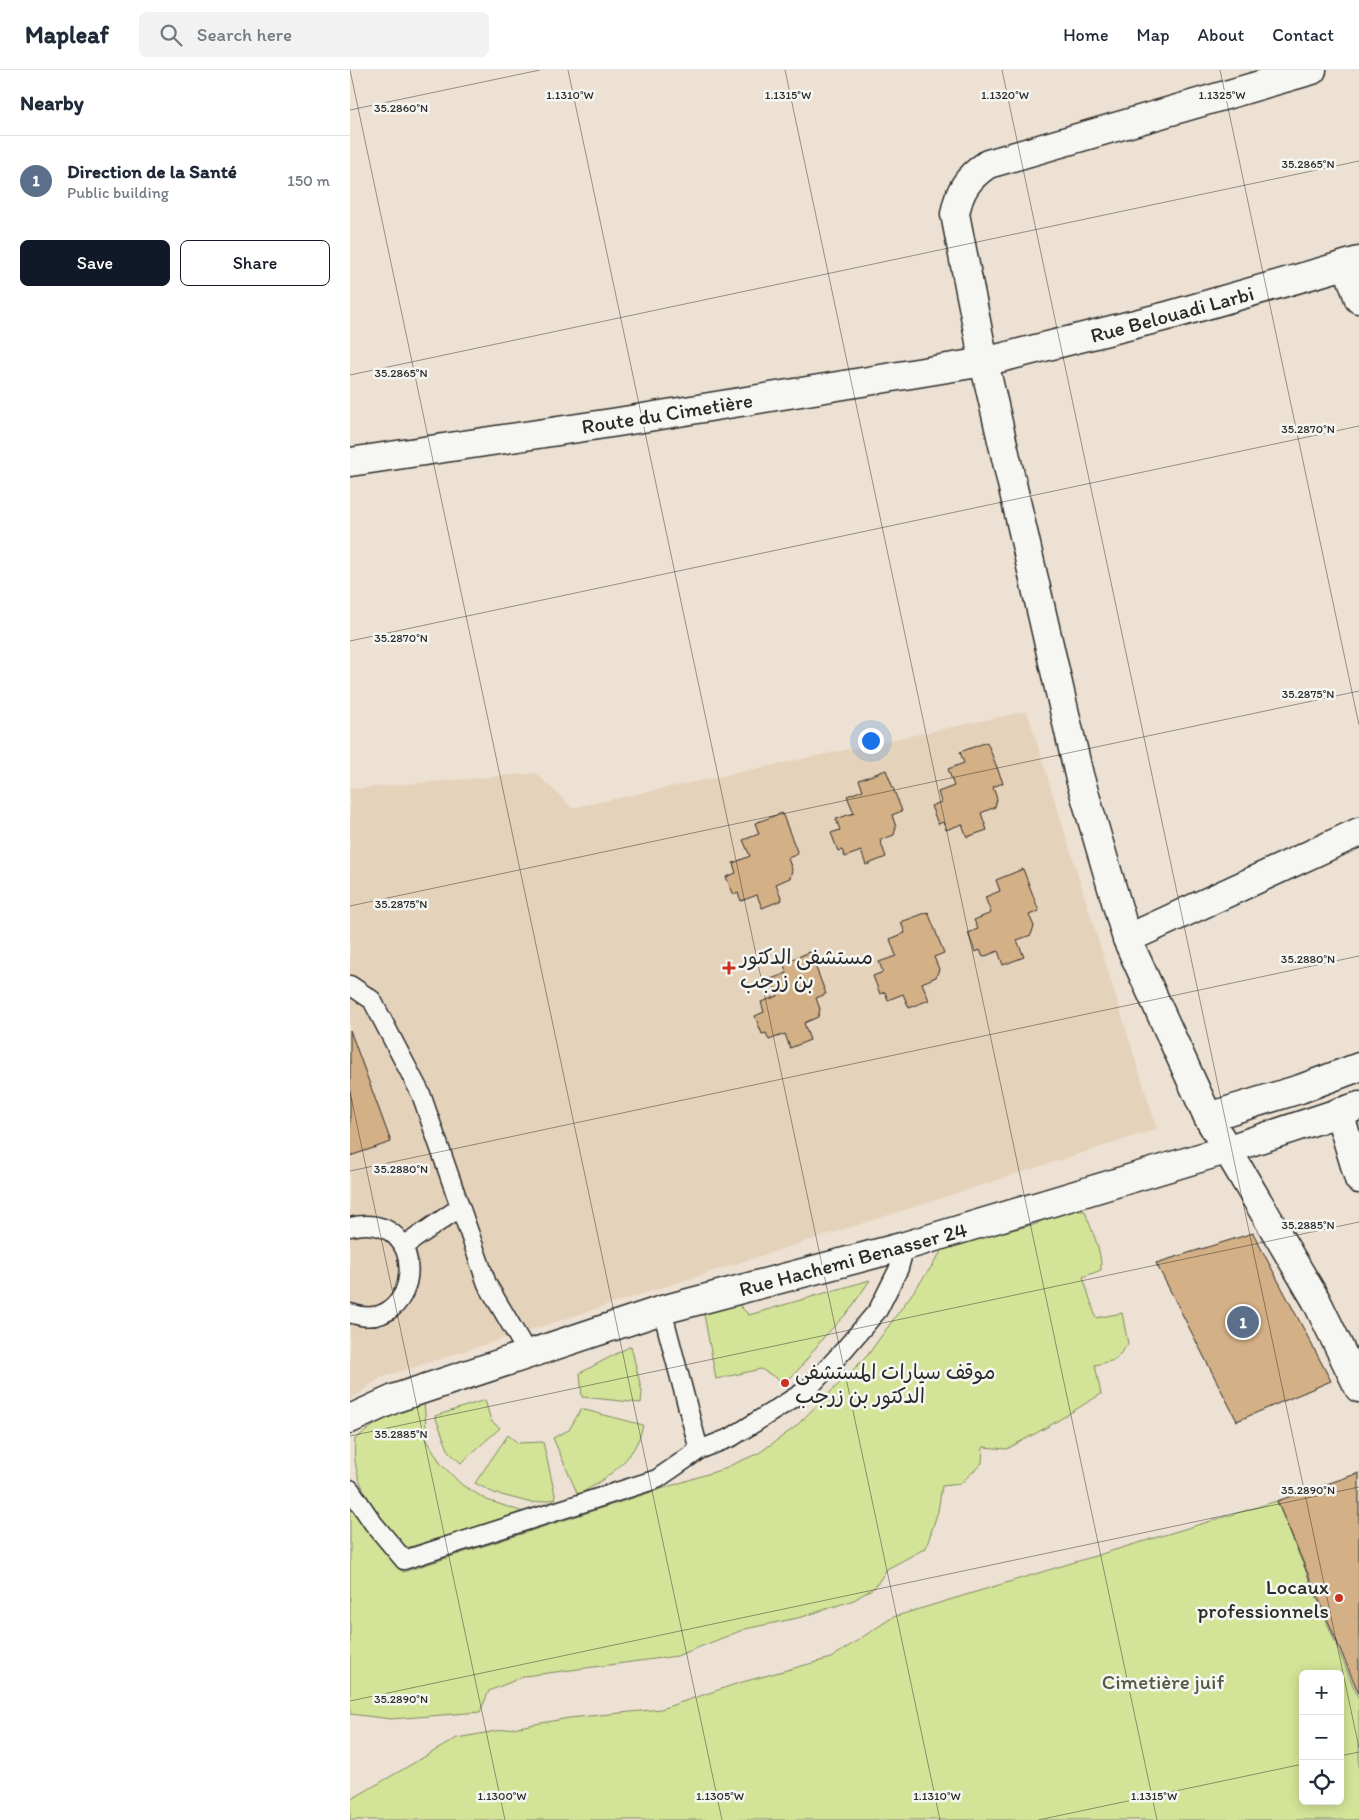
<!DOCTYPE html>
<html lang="en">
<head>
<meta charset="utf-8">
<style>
	:root { --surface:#fff; --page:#f2f2f3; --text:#1f2937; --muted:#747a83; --line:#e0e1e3; --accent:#111827 }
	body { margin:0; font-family:Itim,"Playpen Sans Arabic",sans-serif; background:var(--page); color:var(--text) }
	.controls { position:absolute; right:15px; bottom:15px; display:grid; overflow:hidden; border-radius:8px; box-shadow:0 2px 12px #0003 }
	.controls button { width:45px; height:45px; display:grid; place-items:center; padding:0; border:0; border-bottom:1px solid var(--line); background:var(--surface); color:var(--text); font:25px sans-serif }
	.you { position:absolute; left:520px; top:670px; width:18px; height:18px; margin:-12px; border:4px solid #fff; border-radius:50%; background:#1a73e8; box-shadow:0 0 0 8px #1a73e833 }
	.badge { display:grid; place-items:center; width:32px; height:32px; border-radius:50%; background:var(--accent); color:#fff; font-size:16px; font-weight:700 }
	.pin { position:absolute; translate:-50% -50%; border:2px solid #fff; box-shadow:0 1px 5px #0006 }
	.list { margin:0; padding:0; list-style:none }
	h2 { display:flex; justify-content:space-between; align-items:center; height:65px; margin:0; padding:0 20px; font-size:21px }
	h2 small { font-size:16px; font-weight:400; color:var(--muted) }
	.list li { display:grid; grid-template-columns:32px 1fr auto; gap:15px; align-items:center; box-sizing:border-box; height:90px; padding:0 20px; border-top:1px solid var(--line) }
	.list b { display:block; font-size:19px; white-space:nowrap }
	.list p { margin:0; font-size:16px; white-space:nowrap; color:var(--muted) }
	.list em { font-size:16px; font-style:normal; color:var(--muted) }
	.actions { display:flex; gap:10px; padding:15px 20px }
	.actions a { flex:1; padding:11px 0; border:1px solid var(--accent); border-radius:8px; text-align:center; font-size:18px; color:var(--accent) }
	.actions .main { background:var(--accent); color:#fff }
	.icon { flex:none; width:28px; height:28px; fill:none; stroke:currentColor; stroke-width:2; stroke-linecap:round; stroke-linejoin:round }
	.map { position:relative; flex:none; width:1009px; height:1750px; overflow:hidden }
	header { display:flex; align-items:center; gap:30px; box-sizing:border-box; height:70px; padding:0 25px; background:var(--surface); border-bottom:1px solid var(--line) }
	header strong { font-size:24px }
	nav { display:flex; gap:28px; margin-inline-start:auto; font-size:18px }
	.search { width:350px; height:45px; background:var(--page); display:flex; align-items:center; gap:12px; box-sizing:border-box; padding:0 18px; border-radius:8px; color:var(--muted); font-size:19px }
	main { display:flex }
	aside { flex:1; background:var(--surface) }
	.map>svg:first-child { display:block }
	.built { fill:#e5d2bb }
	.green { fill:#d3e498; stroke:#7f8862; fill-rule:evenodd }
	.building { fill:#d4b086; stroke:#2b2b2b }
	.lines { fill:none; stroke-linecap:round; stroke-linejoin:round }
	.service-casing { stroke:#2b2b2b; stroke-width:21 }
	.minor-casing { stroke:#2b2b2b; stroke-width:31 }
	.secondary-casing { stroke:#2b2b2b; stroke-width:31 }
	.service { stroke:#f6f6f2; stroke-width:18 }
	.minor { stroke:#f6f6f2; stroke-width:28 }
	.secondary { stroke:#f6f6f2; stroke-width:28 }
	.ticks { fill:none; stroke:#2b2b2b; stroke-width:1; stroke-opacity:0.45 }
	.poi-dot { fill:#c8321e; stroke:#f6f6f2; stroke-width:2 }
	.labels { text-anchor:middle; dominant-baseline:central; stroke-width:5; stroke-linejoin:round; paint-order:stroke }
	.street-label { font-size:21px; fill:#2b2b2b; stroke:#f6f6f2 }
	.poi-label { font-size:21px; fill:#2b2b2b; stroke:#f6f6f2; text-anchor:start }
	.park-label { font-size:21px; fill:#555946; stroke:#f6f6f2 }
	.ticks-label { font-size:12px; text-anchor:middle; fill:#2b2b2b; stroke:#f6f6f2; stroke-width:5; stroke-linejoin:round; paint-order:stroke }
</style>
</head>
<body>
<header>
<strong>Mapleaf</strong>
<div class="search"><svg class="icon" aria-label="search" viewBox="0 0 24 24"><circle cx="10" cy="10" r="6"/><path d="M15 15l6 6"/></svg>Search here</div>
<nav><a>Home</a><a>Map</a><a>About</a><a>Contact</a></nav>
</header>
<main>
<aside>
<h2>Nearby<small></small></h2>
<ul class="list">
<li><span class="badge" style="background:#5c6f8a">1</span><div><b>Direction de la Santé</b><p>Public building</p></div><em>150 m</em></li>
</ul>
<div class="actions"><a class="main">Save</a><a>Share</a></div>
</aside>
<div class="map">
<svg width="1009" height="1750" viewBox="0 0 1009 1750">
	<rect width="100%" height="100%" fill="#ece1d2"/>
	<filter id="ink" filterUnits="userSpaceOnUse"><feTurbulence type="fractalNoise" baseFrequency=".02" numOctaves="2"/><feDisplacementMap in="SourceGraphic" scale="10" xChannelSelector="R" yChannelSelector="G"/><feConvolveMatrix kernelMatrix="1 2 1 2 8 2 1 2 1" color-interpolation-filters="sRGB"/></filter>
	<g filter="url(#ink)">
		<path class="built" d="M677,641L807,1059L30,1308L0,1330V719L186,703L222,738Z"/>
		<path class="green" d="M702,1140L735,1141C741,1161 752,1179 751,1200L733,1207L746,1248L772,1243L778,1274L765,1290L745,1295L751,1324L699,1356L657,1379L633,1377L632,1393L610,1414L592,1416L588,1441L576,1478L537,1499L525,1517L504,1530L452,1547L395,1559L327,1586L175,1606L139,1621L130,1642L41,1649L0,1644V1433L23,1468L53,1502L370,1400L409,1383L444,1358L517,1286L582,1196L600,1167L619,1170L687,1154Z
			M520,1210L499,1241L473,1268L450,1298L435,1313L411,1299L366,1309L354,1244L388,1234L399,1245Z
			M281,1276L292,1322L291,1333L232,1327L230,1303Z
			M135,1330L141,1351L150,1358L111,1393L99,1382L85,1346Z
			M74,1331L77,1370L91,1394L112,1415L137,1430L176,1443L56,1478C28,1444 0,1416 5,1369L46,1339Z
			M231,1339L293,1355C286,1390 257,1408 228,1425L203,1368L219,1360Z
			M158,1365L168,1373L193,1372L206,1429L182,1433L144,1423L125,1413Z
			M927,1431L1009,1630V1750H0V1730L107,1668L219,1648L311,1639L389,1613L481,1588L543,1547ZM953,1604H990V1731H953Z"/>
		<path class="building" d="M637,672L653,713L643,717L647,729L645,737L631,743L637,760L617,767L612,754L596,760L593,752L588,754L581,736L591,732L588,722L604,716L598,699L614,693L610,682Z
			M536,700L552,741L542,745L546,757L544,765L530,770L536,787L516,795L511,781L495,787L492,780L488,781L481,763L490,760L486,749L504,743L497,726L513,720L509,710Z
			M432,743L448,784L438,788L442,800L440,808L426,814L432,830L412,838L407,825L391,831L388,823L384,825L376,807L386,803L383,793L400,786L393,770L409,764L405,753Z
			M673,799L689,841L679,845L684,856L681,865L667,870L674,887L653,895L648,881L633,887L630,880L625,882L618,863L628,859L624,850L641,843L635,827L650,821L646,810Z
			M578,842L594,883L584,887L589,899L586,907L572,913L579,930L559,938L553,924L538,930L535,922L530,924L523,906L533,902L529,892L546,886L540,869L555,863L551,852Z
			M460,882L476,924L466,928L470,939L468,947L454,953L460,970L440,978L435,964L419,970L416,963L412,964L405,946L414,942L411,932L428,926L421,909L437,903L433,893Z
			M0,960L41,1072L0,1086Z
			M903,1163L981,1311L887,1351L806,1193Z
			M1009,1403V1624L927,1431Z"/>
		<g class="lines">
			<g class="service-casing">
				<path id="service" d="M0,915L22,930L71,1024L137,1214L178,1284
					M0,1157C84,1138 72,1269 0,1243
					M54,1176L109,1138
					M312,1240L349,1380
					M0,1419L23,1453L54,1490L307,1409L349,1380L382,1367L458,1319L493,1281L528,1240L549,1198L555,1176"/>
			</g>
			<g class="minor-casing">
				<path id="minor" d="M962,0L638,94C618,107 609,121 605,144L634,292L729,705L777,869L858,1047L966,1230L1009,1318
					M997,195L1009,229
					M0,392L268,352L634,292L821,245L1009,191
					M777,869L1009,762
					M989,1042L1009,1109
					M858,1047L950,1019L1009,997"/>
			</g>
			<g class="secondary-casing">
				<path id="secondary" d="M0,1349L46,1328L312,1240L555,1176L876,1080L1009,1036"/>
			</g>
			<use href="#service" class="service"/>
			<use href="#minor" class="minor"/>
			<use href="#secondary" class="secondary"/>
		</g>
	</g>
	<path class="ticks" d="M0,0L372,1750M218,0L590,1750M435,0L807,1750M652,0L1009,1678M870,0L1009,655M0,40L190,0M0,305L1009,91M0,571L1009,356M0,836L1009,621M0,1022L155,1750M0,1101L1009,886M0,1366L1009,1152M0,1631L1009,1417M990,1686L1009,1682M688,1750L953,1694"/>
	<g class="poi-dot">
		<path d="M376.5 890.5h5v5h5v5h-5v5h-5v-5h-5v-5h5z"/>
		<circle cx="435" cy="1313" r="5"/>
		<circle cx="989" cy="1528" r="5"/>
	</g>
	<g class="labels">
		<g class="street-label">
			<text transform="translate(822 244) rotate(-15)">Rue Belouadi Larbi</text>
			<text transform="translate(317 343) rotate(-9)">Route du Cimetière</text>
			<text transform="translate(503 1189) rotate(-15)">Rue Hachemi Benasser 24</text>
		</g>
		<g class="poi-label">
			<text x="390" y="886">مستشفى الدكتور<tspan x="390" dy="24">بن زرجب</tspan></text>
			<text x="445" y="1301">موقف سيارات المستشفى<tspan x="445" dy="24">الدكتور بن زرجب</tspan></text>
			<text x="979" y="1516" text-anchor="end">Locaux<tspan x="979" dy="24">professionnels</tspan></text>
		</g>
		<g class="park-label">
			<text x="813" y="1611">Cimetière juif</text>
		</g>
	</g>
	<g class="ticks-label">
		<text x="220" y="29">1.1310°W</text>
		<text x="438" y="29">1.1315°W</text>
		<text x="655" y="29">1.1320°W</text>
		<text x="872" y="29">1.1325°W</text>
		<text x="51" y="42">35.2860°N</text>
		<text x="958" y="98">35.2865°N</text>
		<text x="51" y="307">35.2865°N</text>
		<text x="958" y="363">35.2870°N</text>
		<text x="51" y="572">35.2870°N</text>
		<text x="958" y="628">35.2875°N</text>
		<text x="51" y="838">35.2875°N</text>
		<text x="958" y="893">35.2880°N</text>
		<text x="51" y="1103">35.2880°N</text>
		<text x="958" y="1159">35.2885°N</text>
		<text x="51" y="1368">35.2885°N</text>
		<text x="958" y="1424">35.2890°N</text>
		<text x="51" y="1633">35.2890°N</text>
		<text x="152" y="1730">1.1300°W</text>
		<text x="370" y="1730">1.1305°W</text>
		<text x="587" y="1730">1.1310°W</text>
		<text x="804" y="1730">1.1315°W</text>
	</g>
</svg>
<div class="controls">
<button>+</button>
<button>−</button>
<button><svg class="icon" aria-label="locate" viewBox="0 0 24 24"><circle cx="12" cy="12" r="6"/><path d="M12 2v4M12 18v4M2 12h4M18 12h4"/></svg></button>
</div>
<div class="you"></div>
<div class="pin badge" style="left:893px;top:1252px;background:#5c6f8a">1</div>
</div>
</main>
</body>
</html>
